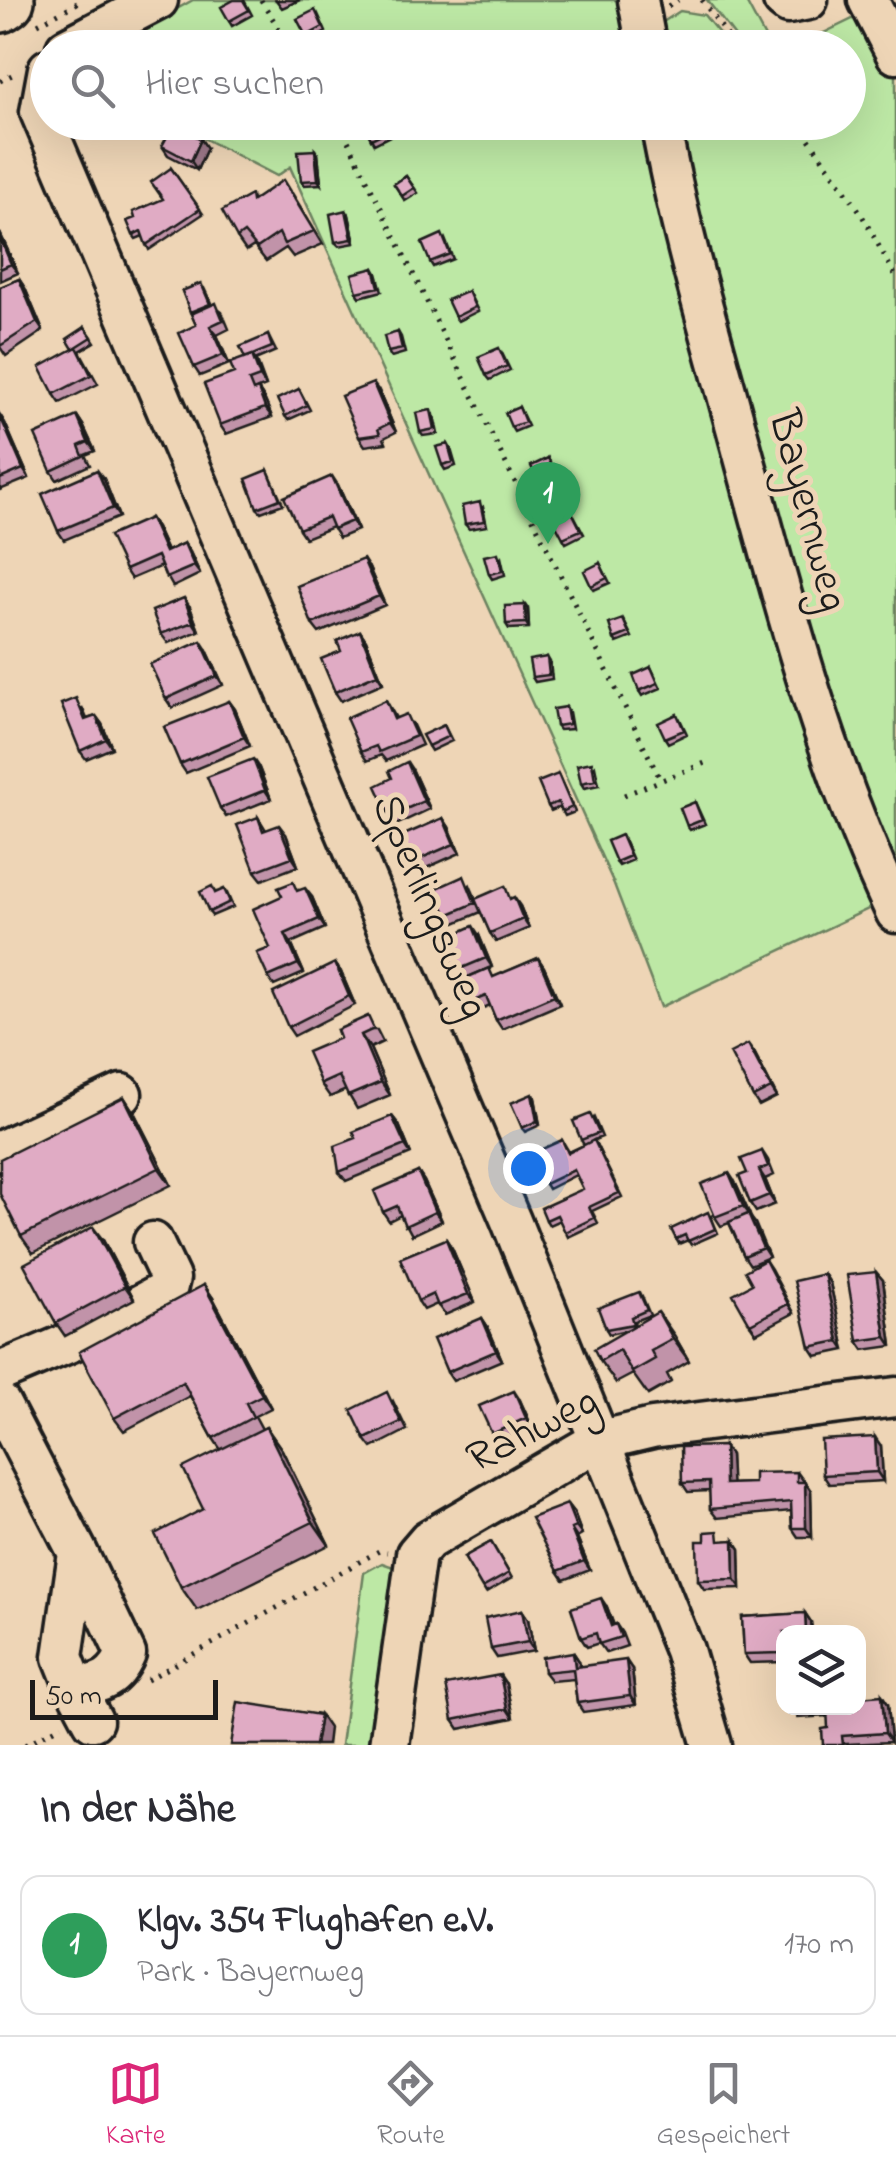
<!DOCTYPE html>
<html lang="de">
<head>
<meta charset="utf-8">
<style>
	:root { --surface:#fff; --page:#f2f2f3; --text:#2b2b33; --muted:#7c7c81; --line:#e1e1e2; --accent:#db2777 }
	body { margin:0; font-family:"Indie Flower",sans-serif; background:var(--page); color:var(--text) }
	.controls { position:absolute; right:30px; bottom:30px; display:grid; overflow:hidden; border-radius:20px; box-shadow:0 10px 40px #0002 }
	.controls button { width:90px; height:90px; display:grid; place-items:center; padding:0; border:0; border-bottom:2px solid var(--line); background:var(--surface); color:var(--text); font:50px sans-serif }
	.scale { position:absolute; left:30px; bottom:25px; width:188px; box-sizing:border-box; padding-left:10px; border:5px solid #1c1c1c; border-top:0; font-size:28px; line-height:35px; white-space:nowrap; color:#1c1c1c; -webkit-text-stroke:8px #eed5b6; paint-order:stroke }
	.you { position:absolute; left:528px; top:1168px; width:35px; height:35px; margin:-25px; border:8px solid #fff; border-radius:50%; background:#1a73e8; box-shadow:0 0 0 15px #1a73e833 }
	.badge { display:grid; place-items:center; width:65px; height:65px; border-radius:50%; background:var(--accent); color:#fff; font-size:32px; font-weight:700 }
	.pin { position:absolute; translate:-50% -82px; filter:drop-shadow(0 2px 5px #0008) }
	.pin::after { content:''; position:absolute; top:52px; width:35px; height:30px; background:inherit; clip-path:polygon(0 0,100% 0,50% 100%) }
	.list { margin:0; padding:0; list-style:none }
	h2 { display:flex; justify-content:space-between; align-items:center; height:130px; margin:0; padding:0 40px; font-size:42px }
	h2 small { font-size:32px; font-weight:400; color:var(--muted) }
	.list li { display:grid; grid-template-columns:65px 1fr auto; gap:30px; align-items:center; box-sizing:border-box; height:140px; margin:0 20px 20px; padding:0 20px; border:2px solid var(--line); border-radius:20px }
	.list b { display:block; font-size:38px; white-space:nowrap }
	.list p { margin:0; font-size:32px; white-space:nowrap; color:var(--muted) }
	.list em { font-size:32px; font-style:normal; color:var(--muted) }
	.icon { flex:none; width:55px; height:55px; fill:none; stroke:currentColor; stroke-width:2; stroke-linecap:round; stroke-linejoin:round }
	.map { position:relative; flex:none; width:896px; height:1745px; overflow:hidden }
	.search { position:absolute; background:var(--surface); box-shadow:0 10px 40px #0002; left:30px; right:30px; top:30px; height:110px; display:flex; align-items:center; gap:25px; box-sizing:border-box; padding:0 35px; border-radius:55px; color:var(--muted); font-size:38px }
	.sheet { height:290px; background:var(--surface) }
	nav { display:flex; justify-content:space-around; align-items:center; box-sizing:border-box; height:140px; border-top:2px solid var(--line); background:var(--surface); font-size:28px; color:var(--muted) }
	nav a { display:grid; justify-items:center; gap:5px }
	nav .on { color:var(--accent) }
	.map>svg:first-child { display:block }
	.green { fill:#bde8a5; stroke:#6c8260; stroke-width:2.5 }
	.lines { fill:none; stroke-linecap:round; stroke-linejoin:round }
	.minor-casing { stroke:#1c1c1c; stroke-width:45 }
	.highway-casing { stroke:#1c1c1c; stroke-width:62 }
	.path { stroke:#1c1c1c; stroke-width:5; stroke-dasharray:2.5 8; stroke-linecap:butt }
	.minor { stroke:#eed5b6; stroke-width:38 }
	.highway { stroke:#eed5b6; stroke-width:55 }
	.wall { fill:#c193a9; stroke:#1c1c1c; stroke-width:2.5 }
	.shaded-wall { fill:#9d7889; stroke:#1c1c1c; stroke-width:2.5 }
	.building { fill:#e0abc4; stroke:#1c1c1c; stroke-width:2.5 }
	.labels { text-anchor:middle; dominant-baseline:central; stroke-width:10; stroke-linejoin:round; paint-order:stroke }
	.street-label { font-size:45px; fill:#1c1c1c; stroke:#eed5b6 }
</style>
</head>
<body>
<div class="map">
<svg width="896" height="1745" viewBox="0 0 896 1745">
	<rect width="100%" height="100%" fill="#eed5b6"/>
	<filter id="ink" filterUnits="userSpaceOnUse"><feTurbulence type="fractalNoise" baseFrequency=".01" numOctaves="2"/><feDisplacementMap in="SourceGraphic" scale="20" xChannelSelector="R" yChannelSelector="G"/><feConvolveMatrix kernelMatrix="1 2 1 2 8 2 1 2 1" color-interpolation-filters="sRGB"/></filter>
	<g filter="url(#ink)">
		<path class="green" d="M193,0H632L660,24L680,11L704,15L730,47L107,48Z
			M707,0H745L770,47H743Z
			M865,13L896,73V896L661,1007L614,884L290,167L277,176L174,123L848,122V48L795,47Z
			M382,1563L402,1570L376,1745H341L364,1573Z"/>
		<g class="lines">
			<g class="minor-casing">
				<path id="minor" d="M638,0L647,48
					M783,0L788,4L808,0
					M868,0L896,54
					M66,48L158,0
					M48,69L40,112L511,1221L684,1650L712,1745
					M660,122C680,233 712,338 741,446C784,606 825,763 896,913
					M0,1151L122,1094
					M0,1372L73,1341L167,1290L170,1278L153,1242
					M0,1403L78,1553L63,1657L75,1687C102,1684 115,1679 126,1654L78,1553
					M75,1687L93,1721
					M389,1745L416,1554L428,1540L598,1441L652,1428L896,1397"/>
			</g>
			<g class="highway-casing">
				<path id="highway" d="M0,4L6,0"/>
			</g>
			<path class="path" d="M261,0L291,48
				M702,0L736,48
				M668,6L678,0
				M38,24L83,0
				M0,81L18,72
				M339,122L660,779
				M797,122L859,210L896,277
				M624,795L705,763
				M147,1680L379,1551L387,1552
				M25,1745L62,1725"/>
			<use href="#minor" class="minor"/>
			<use href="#highway" class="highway"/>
		</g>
		<path class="wall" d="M244,0L252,15L232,26L229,21Z
			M276,0H300L282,8Z
			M318,14L326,32L309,41L306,36Z
			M385,122L392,135L374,144L363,123Z
			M162,146L207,148L197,170L168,155Z
			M315,150L318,154L321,184L304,185L301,181Z
			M171,168L203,214L149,250L143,236L136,239L133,235L135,218L163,199Z
			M406,176L418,193L405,201L394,184Z
			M292,193L323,244L293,257L286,248L266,261L254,246L246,251L237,238L254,199Z
			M349,215L355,243L339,246L335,242Z
			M0,233L18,273L0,281Z
			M445,239L453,259L433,267L430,262Z
			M374,268L377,273L382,291L360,297L357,292Z
			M19,279L25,288L43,331L6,356L0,347V287Z
			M204,288L212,305L222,312L229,329L217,335L229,364L200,376L194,367L196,325L182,291Z
			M468,291L478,311L458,321L455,317Z
			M85,327L95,342L80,351L98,384L60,403L54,394L73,349Z
			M398,332L401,337L405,353L391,357L388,352Z
			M268,335L276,351L255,360L266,386L258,389L264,398L272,417L226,434L220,425L234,373L245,358Z
			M502,353L510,370L490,380L486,375Z
			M299,389L310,410L288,420L285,416Z
			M379,391L396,432L384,438L386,443L365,446L359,437Z
			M519,407L528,426L514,432L511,427Z
			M0,415L5,423L29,478L0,490Z
			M434,415L438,434L423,436L420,432Z
			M77,416L83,425L95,451L85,455L90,465L57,480L51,471Z
			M448,444L451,449L456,466L445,470L442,465Z
			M548,458L557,475L541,483L537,478Z
			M268,470L283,504L261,512L257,508Z
			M104,479L119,517L64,540L58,531Z
			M338,485L358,530L339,538L332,527L305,538L299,529Z
			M483,507L487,526L469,529L465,524Z
			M575,517L584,534L566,543L563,538Z
			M150,518L156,527L167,551L184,543L190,552L200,574L173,587L161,566L131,579L125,570Z
			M501,557L505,575L492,579L489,574Z
			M600,563L610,583L594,590L591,586Z
			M369,568L385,605L319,633L312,624Z
			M190,607L199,631L168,643L161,634Z
			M528,609L529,628L509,629L506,624Z
			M623,619L632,637L617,643L614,639Z
			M360,631L366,640L383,683L341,701L335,692L341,651Z
			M207,650L223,685L172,708L166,699Z
			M547,657L550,662L552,679L535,682L532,677Z
			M651,667L661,688L642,696L639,691Z
			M386,700L396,718L412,723L422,745L386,761L381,755L367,761L361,752Z
			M229,701L235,709L250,746L186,773L180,764Z
			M82,707L87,719L96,716L102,724L112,748L86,759L80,751Z
			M566,707L569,712L572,729L559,730L556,726Z
			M680,719L687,734L668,743L665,738Z
			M444,725L452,741L431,751L428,746Z
			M595,766L599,785L584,788L581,783Z
			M259,768L271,799L226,817L220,808Z
			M413,771L430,809L396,825L390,816Z
			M558,774L575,812L565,816L560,807L551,811L548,806Z
			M695,802L705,824L690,830L687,826Z
			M258,817L266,830L286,834L298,866L262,880L255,871Z
			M443,818L449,827L460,853L415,873L408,864Z
			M624,840L633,860L619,866L616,862Z
			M470,885L476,899L512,898L520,906L529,928L496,942L490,933L481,912L453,924L447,915Z
			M299,890L312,897L325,928L291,943L304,973L274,986L268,977L270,948Z
			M216,892L227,893L233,907L212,916L209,912Z
			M479,935L492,967L461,980L455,971Z
			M538,958L544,967L560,1004L502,1029L496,1020L490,1005L475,1012L469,1003L494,977Z
			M341,972L355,1005L294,1036L288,1027Z
			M337,1030H377L383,1042L370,1048L390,1095L357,1109L346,1090L330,1097L321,1084L340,1038Z
			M754,1052L777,1097L759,1106L753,1097Z
			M124,1097L135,1114L171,1185L33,1253L21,1236Z
			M535,1098L540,1125L525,1132L522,1128Z
			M392,1116L399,1125L411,1154L346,1181L339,1172L356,1138Z
			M594,1118L602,1137L594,1140L622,1197L592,1211L598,1223L568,1237L560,1220L549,1225L546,1220L583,1189L576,1175L548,1189L545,1184L562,1140L569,1152L584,1145L581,1140Z
			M762,1151L768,1160L774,1175L765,1179L775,1204L756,1212L750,1203L747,1173Z
			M418,1172L424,1181L442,1221L412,1235L401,1215L389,1221L383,1212Z
			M735,1182L769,1257L750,1265L744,1256L729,1223L721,1226L715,1217Z
			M711,1216L718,1233L691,1245L688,1240L679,1244L676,1239Z
			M446,1239L452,1248L475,1302L445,1315L437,1304L424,1310L418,1301Z
			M103,1240L134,1299L65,1336L56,1323Z
			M765,1260L794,1313L756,1333L750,1324L752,1284Z
			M876,1272L883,1280L892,1346L864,1350L858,1341Z
			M824,1274L830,1283L845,1350L816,1356L810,1347Z
			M204,1285L213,1298L271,1408L255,1416L262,1429L266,1427L282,1450L329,1545L197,1610L181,1587L221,1450L213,1438L190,1396L124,1431L114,1418Z
			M642,1296L650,1315L634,1321L635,1325L674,1335L689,1361L667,1374L671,1382L648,1395L633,1374L616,1383L600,1361L626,1330L609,1334L606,1329Z
			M482,1318L488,1327L502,1360L453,1381L447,1372Z
			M520,1400L532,1427L498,1443L492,1434Z
			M393,1401L407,1430L372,1448L365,1439Z
			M724,1446L730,1455L731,1484L754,1483L797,1472L811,1491L812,1537H798L792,1528L791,1511L717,1518L710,1509V1491L688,1492L682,1483Z
			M881,1446L883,1481L829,1484L823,1475Z
			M567,1504L574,1513L582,1535L577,1538L590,1570L564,1580L558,1571Z
			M734,1540L740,1549L741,1588L704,1589L698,1580L725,1541Z
			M491,1542L512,1578L486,1593L464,1557Z
			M607,1607L614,1625L616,1624L622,1633L627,1646L606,1653L599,1643L587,1647L581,1638Z
			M522,1610L528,1619L534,1651L497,1658L491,1649Z
			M805,1613L811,1622L812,1632H784V1662L750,1663L744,1654L742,1617Z
			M573,1652L579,1661L580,1666L632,1669L636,1705L583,1712L577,1703L574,1679L551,1681L544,1672Z
			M506,1684L513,1718L459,1729L453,1720Z
			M882,1695L888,1704L891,1742L823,1745L828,1728Z
			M826,1708L827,1716L798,1718L795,1713Z"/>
		<path class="shaded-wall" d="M201,139L207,148L197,170L191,161Z
			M315,150L318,154L321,184L318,180Z
			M346,210L349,215L355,243L352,239Z
			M0,233L18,273L11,264L0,238Z
			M19,279L25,288L43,331L37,322Z
			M210,326L217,335L229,364L223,355Z
			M252,355L258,364L266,386L260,377Z
			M373,383L379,391L396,432L390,423Z
			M258,389L264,398L272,417L265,408Z
			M0,415L5,423L29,478L23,469Z
			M77,416L83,425L95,451L88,442Z
			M97,470L104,479L119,517L113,508Z
			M332,476L338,485L358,530L352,521Z
			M150,518L156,527L171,561L165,552Z
			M184,543L190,552L200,574L194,566Z
			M363,559L369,568L385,605L379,596Z
			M184,598L190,607L199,631L193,622Z
			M525,605L528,609L529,628L526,623Z
			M360,631L366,640L383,683L377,674Z
			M201,641L207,650L223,685L217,676Z
			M229,701L235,709L250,746L244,737Z
			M96,716L102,724L112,748L106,739Z
			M253,759L259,768L271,799L265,790Z
			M407,762L413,771L430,809L424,801Z
			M443,818L449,827L460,853L454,844Z
			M279,825L286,834L298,866L292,857Z
			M305,888L312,897L325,928L319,919Z
			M514,897L520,906L529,928L523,919Z
			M473,926L479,935L492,967L486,958Z
			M285,934L291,943L304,973L298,964Z
			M538,958L544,967L560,1004L554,995Z
			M335,963L341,972L355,1005L349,996Z
			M361,1035L370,1048L390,1095L381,1082Z
			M748,1044L754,1052L777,1097L771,1088Z
			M532,1094L535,1098L540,1125L537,1121Z
			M124,1097L135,1114L171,1185L159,1168Z
			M392,1116L399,1125L411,1154L405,1145Z
			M759,1170L765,1179L775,1204L769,1195Z
			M418,1172L424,1181L442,1221L435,1212Z
			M729,1173L735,1182L750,1215L743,1206Z
			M748,1214L755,1223L769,1257L763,1248Z
			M93,1227L103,1240L134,1299L125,1286Z
			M446,1239L452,1248L475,1302L468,1294Z
			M765,1260L771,1269L794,1313L788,1304Z
			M876,1272L883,1280L892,1346L886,1337Z
			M824,1274L830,1283L845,1350L839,1341Z
			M204,1285L213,1298L271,1408L262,1395Z
			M658,1312L674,1335L689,1361L673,1339Z
			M482,1318L488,1327L502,1360L496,1351Z
			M514,1391L520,1400L532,1427L526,1418Z
			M266,1427L282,1450L329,1545L313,1522Z
			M875,1437L881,1446L883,1481L877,1472Z
			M724,1446L730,1455L732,1493L725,1484Z
			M805,1482L811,1491L812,1537L806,1528Z
			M567,1504L574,1513L582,1535L576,1527Z
			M571,1529L577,1538L590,1570L584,1561Z
			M734,1540L740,1549L741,1588L735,1579Z
			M601,1598L607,1607L617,1635L611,1626Z
			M522,1610L528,1619L534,1651L528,1642Z
			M805,1613L811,1622L812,1632H806Z
			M573,1652L579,1661L581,1676L575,1667Z
			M626,1660L632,1669L636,1705L630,1696Z
			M500,1675L506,1684L513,1718L507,1709Z
			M882,1695L888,1704L891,1742L885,1733Z
			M320,1715L329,1728L327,1745H315Z"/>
		<path class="building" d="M234,0H243L249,10L229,21L221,7Z
			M315,10L323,27L306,36L297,19Z
			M384,122L388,131L371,139L363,123Z
			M174,124L201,139L191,161L162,146Z
			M315,150L318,180L301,181L298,151Z
			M171,168L200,209L146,245L141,231L133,235L127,221L135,218L133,212L163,199L151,182Z
			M406,176L414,188L402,196L394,184Z
			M283,180L314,231L284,244L279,233L257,248L244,233L237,238L222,211L251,195L252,201Z
			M346,210L352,239L335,242L330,214Z
			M442,234L450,254L430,262L422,243Z
			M0,238L11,264L0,269Z
			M374,268L379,287L357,292L352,274Z
			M19,279L37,322L0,346V287Z
			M201,283L210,304L190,312L182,291Z
			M468,291L475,307L455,317L447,300Z
			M216,303L223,320L210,326L223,355L194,367L179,333L196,325L191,314Z
			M85,327L92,337L73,349L67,339Z
			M398,332L402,349L388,352L384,336Z
			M268,335L272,347L245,358L240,347Z
			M77,347L91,375L54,394L40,367Z
			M499,348L507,366L486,375L478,357Z
			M252,355L260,377L249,381L253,391L258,389L265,408L220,425L204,384L234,373L230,363Z
			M373,383L390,423L378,429L380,434L359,437L341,396Z
			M299,389L307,405L285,416L277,399Z
			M519,407L525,422L511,427L505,413Z
			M431,410L435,429L420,432L416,413Z
			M0,416L23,469L0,479Z
			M77,416L88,442L79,446L83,456L51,471L35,435Z
			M448,444L453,462L442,465L436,447Z
			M548,458L554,470L537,478L531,466Z
			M97,470L113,508L58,531L42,494Z
			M268,470L280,499L257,508L246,479Z
			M332,476L352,521L333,529L328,517L299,529L284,497Z
			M480,502L484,521L465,524L462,506Z
			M572,512L581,530L563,538L554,521Z
			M150,518L165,552L184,543L194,566L166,578L157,556L125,570L109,536Z
			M498,553L502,571L489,574L484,556Z
			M363,559L379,596L312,624L297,586Z
			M600,563L607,578L591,586L584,571Z
			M184,598L193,622L161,634L152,611Z
			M525,605L526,623L506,624L505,606Z
			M623,619L629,633L614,639L609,624Z
			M360,631L377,674L335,692L321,659L341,651L337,641Z
			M201,641L217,676L166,699L150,664Z
			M547,657L549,675L532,677L529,660Z
			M651,667L658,683L639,691L633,675Z
			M76,698L85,720L96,716L106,739L80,751L61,704Z
			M386,700L394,719L406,714L416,736L379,752L376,746L361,752L346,718Z
			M229,701L244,737L180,764L164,727Z
			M566,707L569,724L556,726L553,709Z
			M677,714L684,730L665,738L658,723Z
			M444,725L449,736L428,746L422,735Z
			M253,759L265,790L220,808L207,777Z
			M407,762L424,801L390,816L376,786L392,778L389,771Z
			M592,762L595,780L581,783L577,765Z
			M558,774L572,807L562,812L558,802L548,806L538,782Z
			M695,802L702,820L687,826L680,808Z
			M258,817L263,831L279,825L292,857L255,871L237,825Z
			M443,818L454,844L408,864L397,838Z
			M621,835L630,856L616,862L607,841Z
			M464,876L475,903L447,915L435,889Z
			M293,882L297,891L305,888L319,919L285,934L298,964L268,977L257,953L270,948L253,909L282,896L278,888Z
			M212,886L215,893L224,889L230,902L209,912L200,892Z
			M505,886L510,899L514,897L523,919L490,933L475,899Z
			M473,926L486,958L455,971L442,940Z
			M538,958L554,995L496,1020L486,996L469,1003L459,981L489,968L493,977Z
			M335,963L349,996L288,1027L273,993Z
			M368,1016L374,1029L361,1035L381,1082L348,1096L339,1076L321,1084L307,1052L340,1038L337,1030Z
			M748,1044L771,1088L753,1097L730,1053Z
			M532,1094L537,1121L522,1128L511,1103Z
			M124,1097L159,1168L21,1236L0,1194V1159Z
			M590,1114L599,1133L581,1140L573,1121Z
			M392,1116L405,1145L339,1172L335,1146L356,1138L353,1132Z
			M562,1140L568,1153L594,1140L619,1193L589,1207L594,1218L565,1232L557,1215L546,1220L541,1208L583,1189L574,1170L545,1184L531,1154Z
			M762,1151L768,1166L759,1170L769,1195L750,1203L739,1176L747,1173L741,1159Z
			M418,1172L435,1212L405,1226L397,1206L383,1212L374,1191Z
			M729,1173L743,1206L715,1217L701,1184Z
			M708,1212L715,1229L688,1241L685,1235L676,1239L671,1229Z
			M748,1214L763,1248L744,1256L729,1222Z
			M93,1227L125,1286L56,1323L24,1264Z
			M446,1239L468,1294L438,1306L433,1294L418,1301L400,1258Z
			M765,1260L788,1304L750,1324L733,1294L752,1284L745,1271Z
			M876,1272L886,1337L858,1341L847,1275Z
			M824,1274L839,1341L810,1347L794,1281Z
			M204,1285L262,1395L246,1403L253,1417L213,1438L183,1382L114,1418L79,1352Z
			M639,1292L647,1310L631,1317L633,1324L606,1329L598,1308Z
			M658,1312L673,1339L651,1351L655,1359L632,1372L619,1350L600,1361L594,1349Z
			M482,1318L496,1351L447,1372L433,1339Z
			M514,1391L526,1418L492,1434L479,1406Z
			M387,1392L401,1422L365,1439L351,1410Z
			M266,1427L313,1522L181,1587L155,1534L203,1509L183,1468Z
			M875,1437L877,1472L823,1475L821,1440Z
			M724,1446L725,1484L754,1483V1473L797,1472V1482H805L806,1528H792L791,1502L710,1509L709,1482L682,1483L681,1447Z
			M567,1504L576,1527L571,1529L584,1561L558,1571L531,1518Z
			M718,1531L719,1541L734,1540L735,1579L698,1580L697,1541H705V1532Z
			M491,1542L509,1573L482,1588L464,1557Z
			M601,1598L611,1626L616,1624L621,1637L599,1644L596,1633L581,1638L571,1608Z
			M522,1610L528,1642L491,1649L485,1618Z
			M805,1613L806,1632H784V1653L744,1654L742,1617Z
			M573,1652L575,1667L626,1660L630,1696L577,1703L573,1669L544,1672L542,1657Z
			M500,1675L507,1709L453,1720L446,1685Z
			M882,1695L885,1733L842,1736L843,1745H823L822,1729L828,1728L827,1708H858V1697Z
			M238,1702L320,1715L315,1745H231Z
			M794,1708H823L824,1712L795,1713Z"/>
	</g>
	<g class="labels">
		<g class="street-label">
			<text transform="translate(807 511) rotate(75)">Bayernweg</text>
			<text transform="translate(429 907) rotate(67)">Sperlingsweg</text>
			<text transform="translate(533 1431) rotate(-27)">Rahweg</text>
		</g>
	</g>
</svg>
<div class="controls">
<button><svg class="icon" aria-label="layers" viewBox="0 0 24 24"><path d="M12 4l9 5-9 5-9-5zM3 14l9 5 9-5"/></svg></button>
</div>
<div class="scale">50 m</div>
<div class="you"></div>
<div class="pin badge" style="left:548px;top:544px;background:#2e9e5b">1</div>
<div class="search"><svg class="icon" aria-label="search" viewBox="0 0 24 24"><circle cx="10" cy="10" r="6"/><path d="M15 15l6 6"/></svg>Hier suchen</div>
</div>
<section class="sheet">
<h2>In der Nähe<small></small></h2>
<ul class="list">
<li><span class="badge" style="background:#2e9e5b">1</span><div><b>Klgv. 354 Flughafen e.V.</b><p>Park · Bayernweg</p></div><em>170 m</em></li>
</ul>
</section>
<nav>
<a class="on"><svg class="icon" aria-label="map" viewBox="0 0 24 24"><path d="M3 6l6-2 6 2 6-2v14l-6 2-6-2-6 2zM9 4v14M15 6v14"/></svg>Karte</a>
<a><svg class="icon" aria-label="directions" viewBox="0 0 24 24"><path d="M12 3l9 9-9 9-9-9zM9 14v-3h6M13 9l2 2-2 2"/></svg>Route</a>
<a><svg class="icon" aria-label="saved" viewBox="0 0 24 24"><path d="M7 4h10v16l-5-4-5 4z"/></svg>Gespeichert</a>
</nav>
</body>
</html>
